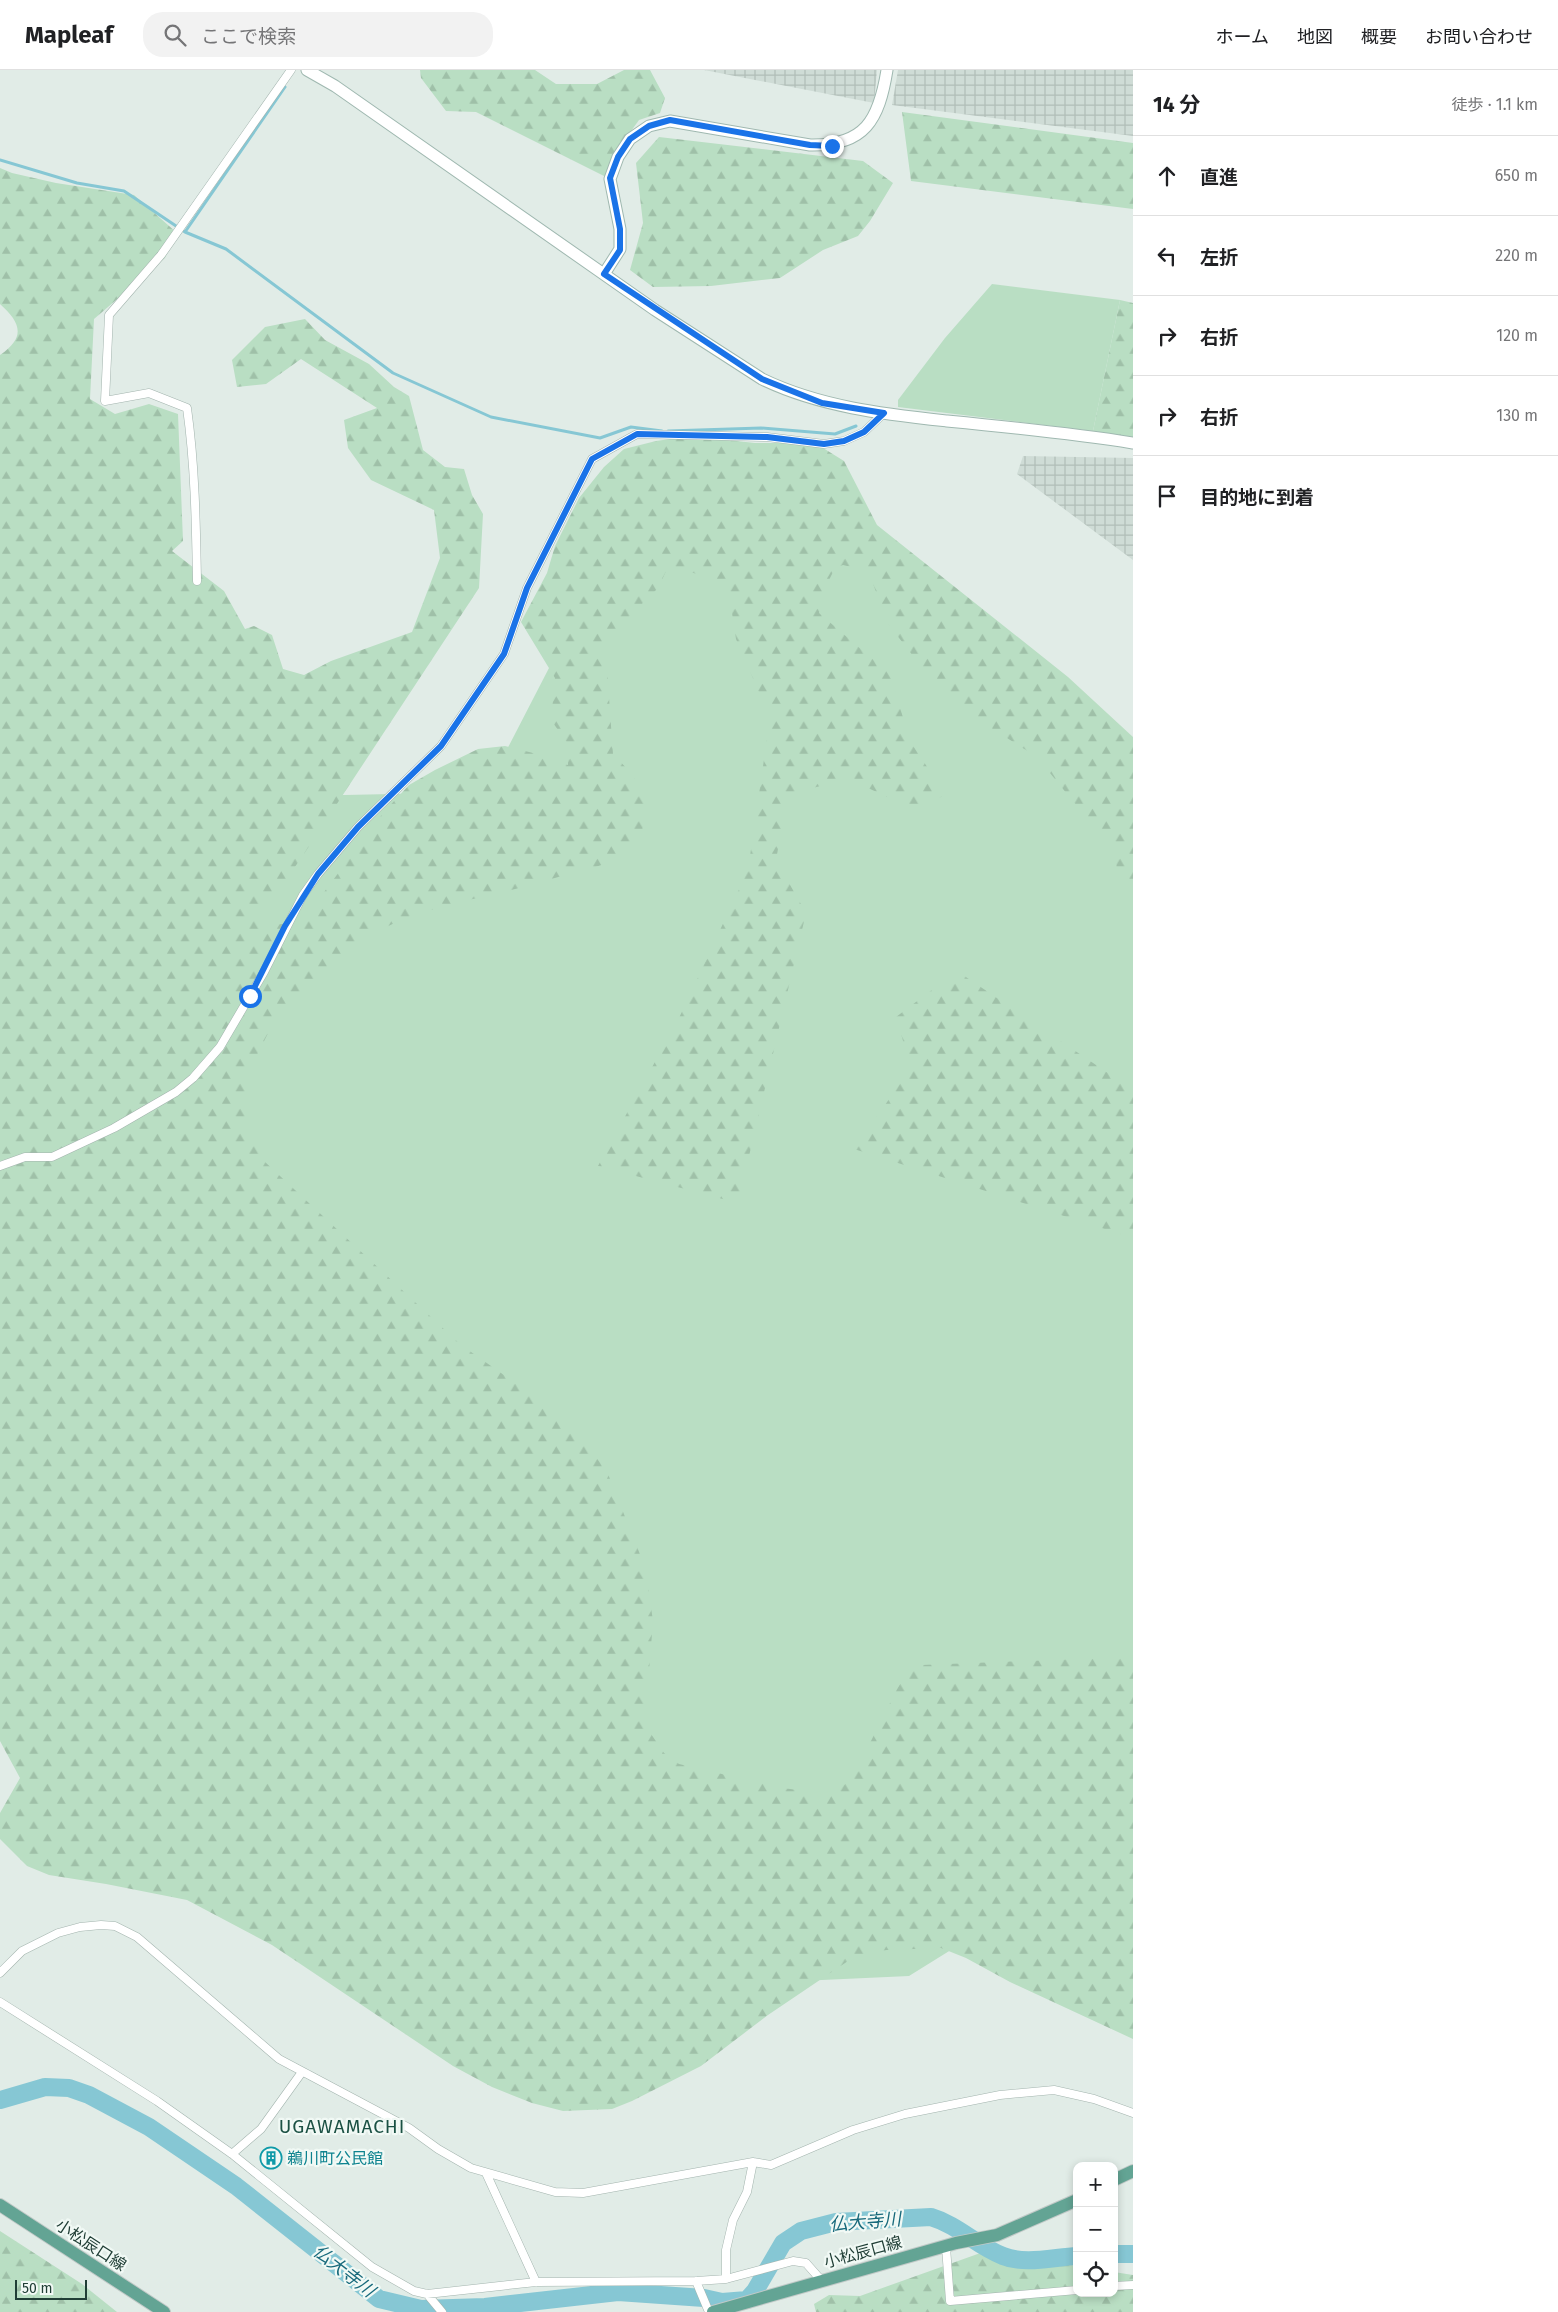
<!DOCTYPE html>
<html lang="ja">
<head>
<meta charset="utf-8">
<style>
	:root { --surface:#fff; --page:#f2f2f2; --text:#202124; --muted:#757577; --line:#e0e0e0 }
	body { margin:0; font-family:"Fira Sans","Noto Sans JP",sans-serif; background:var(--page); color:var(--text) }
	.controls { position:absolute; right:15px; bottom:15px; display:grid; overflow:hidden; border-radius:10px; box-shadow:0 2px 8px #0003 }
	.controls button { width:45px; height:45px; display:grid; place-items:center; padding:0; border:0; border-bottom:1px solid var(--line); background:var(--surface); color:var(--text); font:25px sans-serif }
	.scale { position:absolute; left:15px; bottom:12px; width:72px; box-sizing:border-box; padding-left:5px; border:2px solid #203e36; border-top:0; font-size:14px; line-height:18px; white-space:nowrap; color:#203e36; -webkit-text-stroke:4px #f1f9f5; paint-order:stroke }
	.stop { position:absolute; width:15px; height:15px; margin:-11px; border:4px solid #1a73e8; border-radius:50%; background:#fff }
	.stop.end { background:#1a73e8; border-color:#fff; box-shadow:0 1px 5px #0008 }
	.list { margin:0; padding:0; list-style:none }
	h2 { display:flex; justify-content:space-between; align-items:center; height:65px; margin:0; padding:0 20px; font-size:21px }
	h2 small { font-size:16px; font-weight:400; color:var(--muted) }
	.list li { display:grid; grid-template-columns:32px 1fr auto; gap:15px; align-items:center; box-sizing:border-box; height:80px; padding:0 20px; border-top:1px solid var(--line) }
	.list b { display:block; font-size:19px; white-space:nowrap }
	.list em { font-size:16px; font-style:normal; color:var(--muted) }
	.icon { flex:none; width:28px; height:28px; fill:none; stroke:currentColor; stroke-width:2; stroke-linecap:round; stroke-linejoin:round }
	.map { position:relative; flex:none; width:1133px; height:2242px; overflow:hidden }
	header { display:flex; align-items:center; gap:30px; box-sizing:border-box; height:70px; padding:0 25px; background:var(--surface); border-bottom:1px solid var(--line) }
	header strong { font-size:24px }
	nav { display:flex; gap:28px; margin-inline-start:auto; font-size:18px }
	.search { width:350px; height:45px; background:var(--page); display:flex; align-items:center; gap:12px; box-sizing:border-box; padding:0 18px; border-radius:20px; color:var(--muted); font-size:19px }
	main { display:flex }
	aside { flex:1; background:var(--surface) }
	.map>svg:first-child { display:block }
	.industrial { fill:url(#industrial-grid) }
	.green { fill:#b9dec3 }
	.forest { fill:url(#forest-firs) }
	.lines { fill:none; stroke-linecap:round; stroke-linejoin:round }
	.stream { stroke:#86c7d4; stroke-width:3 }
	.river { stroke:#86c7d4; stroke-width:18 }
	.street-casing { stroke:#a3b4ae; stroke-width:9 }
	.secondary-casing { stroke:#9fb8b0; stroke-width:13 }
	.primary-casing { stroke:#c1c9c7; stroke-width:14 }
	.street { stroke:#fff; stroke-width:8 }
	.secondary { stroke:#fff; stroke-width:11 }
	.primary { stroke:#63a494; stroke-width:12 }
	.route { stroke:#1a73e8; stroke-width:6 }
	.labels { text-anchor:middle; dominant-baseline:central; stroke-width:4.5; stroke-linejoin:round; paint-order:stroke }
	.culture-label { font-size:16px; fill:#0d838f; stroke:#f1f9f5; text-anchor:start }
	.street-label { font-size:16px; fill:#203e36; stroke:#f1f9f5 }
	.water-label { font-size:18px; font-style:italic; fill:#186a7c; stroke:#f1f9f5 }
	.quarter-label { font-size:19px; letter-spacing:1px; fill:#1b5144; stroke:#f1f9f5 }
</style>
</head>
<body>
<header>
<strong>Mapleaf</strong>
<div class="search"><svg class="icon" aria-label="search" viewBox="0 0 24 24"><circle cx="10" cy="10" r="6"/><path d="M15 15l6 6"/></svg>ここで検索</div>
<nav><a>ホーム</a><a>地図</a><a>概要</a><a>お問い合わせ</a></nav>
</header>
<main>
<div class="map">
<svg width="1133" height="2242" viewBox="0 0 1133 2242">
	<defs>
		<pattern id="industrial-grid" width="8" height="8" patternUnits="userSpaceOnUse" patternTransform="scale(1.25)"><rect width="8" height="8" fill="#cfdcd6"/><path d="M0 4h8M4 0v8" fill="none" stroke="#b1beb8"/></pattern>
		<pattern id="forest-firs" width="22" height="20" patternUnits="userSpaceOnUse" patternTransform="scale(1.25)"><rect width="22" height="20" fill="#b9dec3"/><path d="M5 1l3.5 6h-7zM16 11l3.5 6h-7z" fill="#9fc0a8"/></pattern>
	</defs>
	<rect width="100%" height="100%" fill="#e1ece7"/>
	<path class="industrial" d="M704,0H877L874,33Z
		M898,0H1133V66L892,35Z
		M1023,386L1133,388V490L1017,404Z"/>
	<path class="green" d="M992,214L1120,230L1093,361L898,337V330L945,268Z
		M647,408L846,457L1133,719V1859L1020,1837L909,1906L643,1918L0,1196L298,726L485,722Z"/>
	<path class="forest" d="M420,0H535L556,14H597L624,0H650L665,28L660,43L639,50L616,82L606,107L476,42L446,41L421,8Z
		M902,42L1133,73V139L911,111Z
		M659,67L863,91L893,113L870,151L858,166L823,180L780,208L711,216L653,217L630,200L643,153L636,93Z
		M0,98L12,103L56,113L134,125L177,163L165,188L94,249L90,329L115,344L149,334L178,344L183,471L172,481L224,521L245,559L254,556L272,565L283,599L304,605L331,591L412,562L440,488L434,440L371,410L348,378L344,350L377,338L301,289L266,314L237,317L232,290L265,257L305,249L325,270L369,294L394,317L409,326L423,380L445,397L464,399L472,425L483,444L479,518L302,787L263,841L262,849C278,859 292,853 307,845L383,743L409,715L435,700L478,679L505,676L537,684L568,695V674L551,650L555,608L521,552L547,503L555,476L579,428L604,397L624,379L656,371L691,366L755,373H815L844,391L877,455L1068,607L1133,667V823L1118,810L1114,774L1085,746L1037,687L947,630L889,555L868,501L843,495L835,498L828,512L819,543L890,604L910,671L945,724L919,742L849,709L788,724L776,790L806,843L738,1133L598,1096L679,948L748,800L770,648L736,569L730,530L712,509L669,495L658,518L605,571L613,684L631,703L646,729C644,744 645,773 630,782C606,797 575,802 548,810C505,823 460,830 417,844C369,859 306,909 276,949C270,958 265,970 260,979C239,1020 239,1054 265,1092L461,1275L514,1312L580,1369L606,1399L645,1497L653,1551L646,1639L651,1664L664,1683L679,1694L782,1718L830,1724L842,1717L854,1705L897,1619L910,1598L922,1595L1133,1587V1969L1010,1912L966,1888L941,1878L887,1880L870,1882L848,1891L768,1945L701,1996L632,2031L612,2039L563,2041L532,2033L492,2017L453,1996L272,1875L187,1830L106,1814L49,1805L27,1796L0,1769V1743L20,1708L0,1671V285C26,267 21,253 0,234Z
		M1120,230L1133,233V367L1093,361Z
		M957,901L1133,1020V1168L854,1079L911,998L896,947Z
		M0,2161L82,2214L117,2242H0Z
		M986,2181L1077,2196V2223H1114V2202L1133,2205V2242H816L814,2234L829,2225L860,2226Z"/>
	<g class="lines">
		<path class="stream" d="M0,90L77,113L124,121L185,162L226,179L393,303L491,347L600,368L631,357L662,361
			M185,162L285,17
			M668,361L761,358L835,364L856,356
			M421,2239L423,2242"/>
		<path class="river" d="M0,2030L45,2017L69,2018L89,2025L149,2057L236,2116L379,2229L421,2239L485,2237L618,2222L704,2228L722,2232L747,2230L755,2221L783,2173L801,2161L836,2152L931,2147C958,2155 977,2176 1003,2186C1025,2195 1054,2187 1077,2186
			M1114,2184H1133"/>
		<g class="street-casing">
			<path id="street" d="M197,511C196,453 195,395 187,338L149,323L105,331L109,245L161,185L291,0
				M0,1096L25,1087H52L114,1058L176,1022L193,1008L220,977L264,902L303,825L318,804L358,757L441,676L504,584L527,518L592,389L637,364L767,367L824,374L844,371L864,362L884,343
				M0,1903L22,1881L58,1863L80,1857L101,1855L115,1856L137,1867L279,1989L409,2058L438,2079L471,2098L555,2122L583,2123L753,2092L771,2095L853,2060L905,2044L1000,2025L1054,2020L1094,2029L1133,2043
				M0,1932L157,2031L232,2084L372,2197L414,2221L427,2224L536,2212L696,2211L726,2209L793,2191L806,2193L821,2210
				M232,2084L261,2059L302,2002
				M486,2103L536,2212
				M946,2177L950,2231L1077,2220
				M726,2209V2180L733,2150L747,2122L753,2092
				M696,2211L709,2242
				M1114,2216L1133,2215
				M427,2224L442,2242"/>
		</g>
		<g class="secondary-casing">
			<path id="secondary" d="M307,0L335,16L655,240L762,309C820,337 884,344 947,351C1009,357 1071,363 1133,373
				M604,204L620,179V159L610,109L618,87L630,69L649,56L670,51L810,75C865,76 879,50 887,0"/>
		</g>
		<g class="primary-casing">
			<path id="primary" d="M1114,2110L1133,2101
				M0,2135L164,2242
				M713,2242L956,2173L997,2165L1077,2130"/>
		</g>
		<use href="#street" class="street"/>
		<use href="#secondary" class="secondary"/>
		<use href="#primary" class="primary"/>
	</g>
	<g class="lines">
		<path class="route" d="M250,926L285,856L318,804L358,757L441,676L504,584L527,518L592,389L637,364L767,367L824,374L844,371L864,362L884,343L822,333L762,309L604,204L620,180V159L610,108L618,87L630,69L649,56L670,50L810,75L832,76"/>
	</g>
	<defs>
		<g id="building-ring" transform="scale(1.125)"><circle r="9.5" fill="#f1f9f5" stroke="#0f9aa8" stroke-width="1.5"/><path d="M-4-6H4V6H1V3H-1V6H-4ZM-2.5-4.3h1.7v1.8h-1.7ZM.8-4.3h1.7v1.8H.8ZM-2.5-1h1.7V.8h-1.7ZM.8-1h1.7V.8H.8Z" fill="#0f9aa8"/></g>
	</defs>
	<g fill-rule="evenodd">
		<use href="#building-ring" x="271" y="2088"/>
	</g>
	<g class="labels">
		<g class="culture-label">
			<text x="287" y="2088">鵜川町公民館</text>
		</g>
		<g class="street-label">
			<text transform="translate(91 2175) rotate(33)">小松辰口線</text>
			<text transform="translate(863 2182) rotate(-15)">小松辰口線</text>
		</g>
		<g class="water-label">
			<text transform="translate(865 2152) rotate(-5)">仏大寺川</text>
			<text transform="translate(344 2201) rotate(38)">仏大寺川</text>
		</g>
		<g class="quarter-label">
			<text x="342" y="2056">UGAWAMACHI</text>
		</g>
	</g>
</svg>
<div class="controls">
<button>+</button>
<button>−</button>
<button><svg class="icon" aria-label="locate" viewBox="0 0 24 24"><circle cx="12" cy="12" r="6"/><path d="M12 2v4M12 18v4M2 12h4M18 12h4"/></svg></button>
</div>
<div class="scale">50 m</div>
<div class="stop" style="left:250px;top:926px"></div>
<div class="stop end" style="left:832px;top:76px"></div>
</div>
<aside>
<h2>14 分<small>徒歩 · 1.1 km</small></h2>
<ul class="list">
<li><svg class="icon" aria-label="ahead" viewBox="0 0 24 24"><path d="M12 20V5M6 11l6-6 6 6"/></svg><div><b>直進</b></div><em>650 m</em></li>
<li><svg class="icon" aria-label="left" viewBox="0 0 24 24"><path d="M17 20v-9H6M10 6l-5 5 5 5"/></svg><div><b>左折</b></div><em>220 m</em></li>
<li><svg class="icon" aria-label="right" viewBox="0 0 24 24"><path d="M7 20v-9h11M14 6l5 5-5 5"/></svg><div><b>右折</b></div><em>120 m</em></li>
<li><svg class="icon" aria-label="right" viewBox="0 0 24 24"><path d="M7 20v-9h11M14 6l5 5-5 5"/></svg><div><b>右折</b></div><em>130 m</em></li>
<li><svg class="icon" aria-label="arrive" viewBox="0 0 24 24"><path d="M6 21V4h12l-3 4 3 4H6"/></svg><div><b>目的地に到着</b></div></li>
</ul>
</aside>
</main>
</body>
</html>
